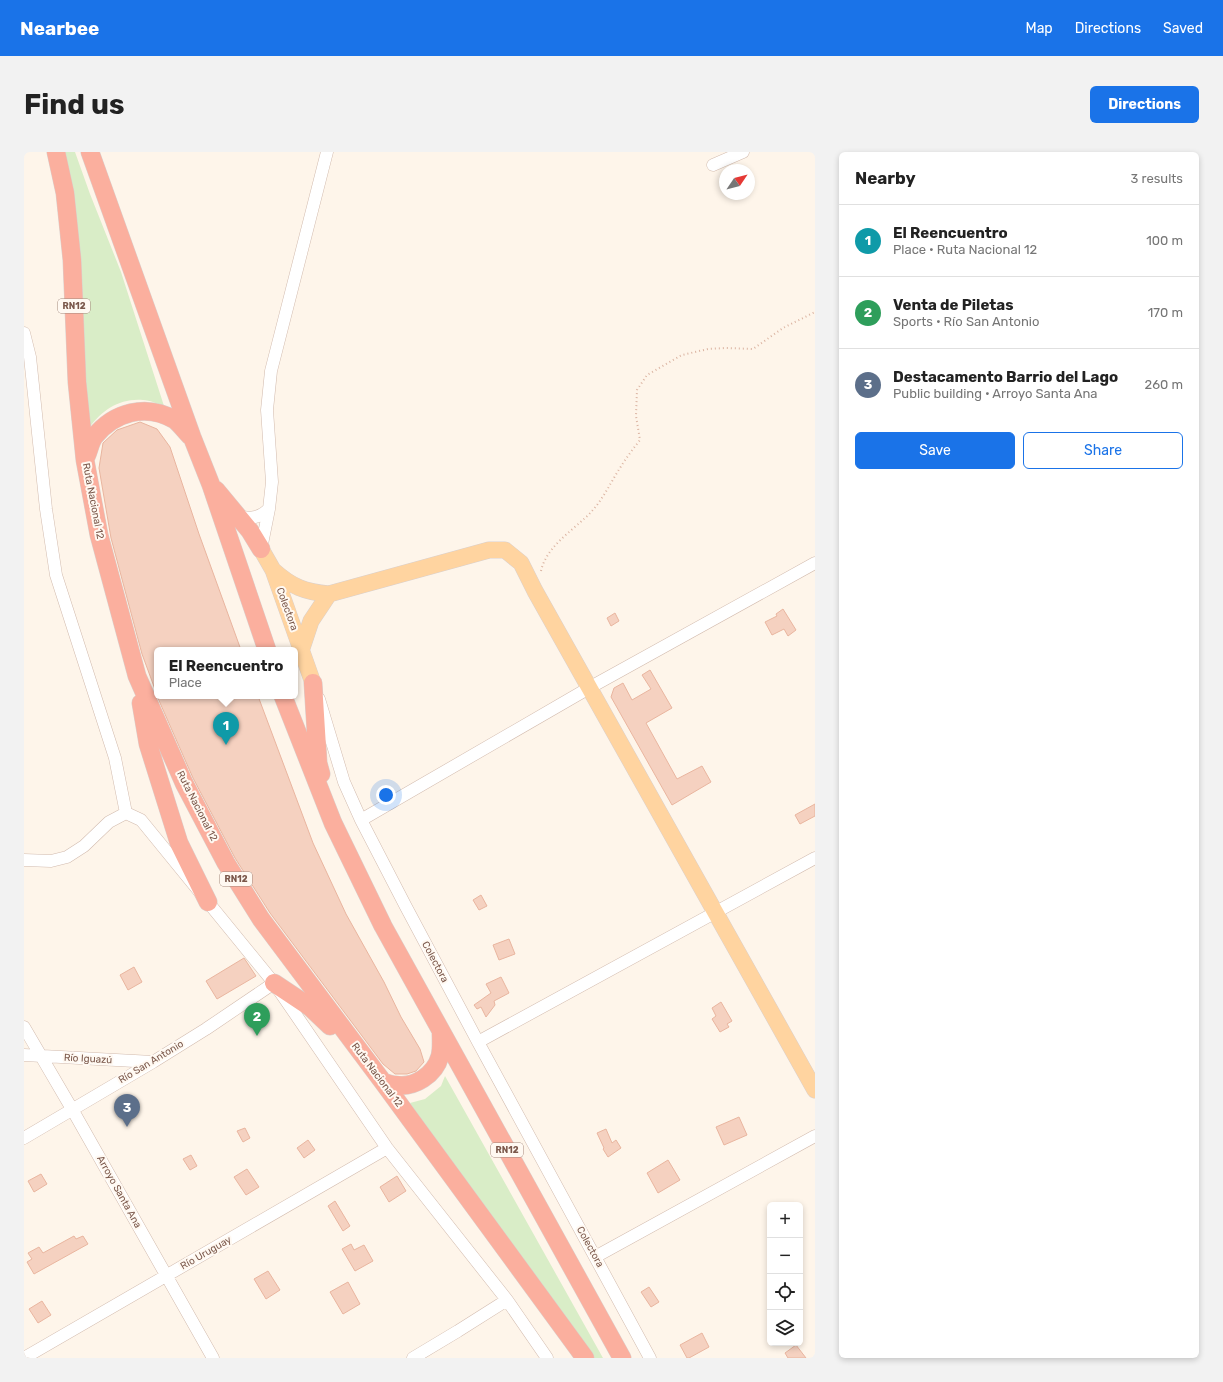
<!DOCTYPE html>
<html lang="en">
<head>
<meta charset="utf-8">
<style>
	:root { --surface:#fff; --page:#f2f2f2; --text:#222; --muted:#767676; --line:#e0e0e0; --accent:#1a73e8 }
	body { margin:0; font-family:Rubik,sans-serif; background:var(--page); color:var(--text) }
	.controls { position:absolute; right:12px; bottom:12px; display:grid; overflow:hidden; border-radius:6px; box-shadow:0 2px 6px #0003 }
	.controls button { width:36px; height:36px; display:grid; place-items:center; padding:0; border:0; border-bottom:1px solid var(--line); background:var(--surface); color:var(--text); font:20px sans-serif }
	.compass { position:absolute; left:695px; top:12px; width:36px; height:36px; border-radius:50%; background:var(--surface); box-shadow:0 2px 6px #0003; rotate:55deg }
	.you { position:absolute; left:362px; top:643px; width:14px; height:14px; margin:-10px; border:3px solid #fff; border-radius:50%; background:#1a73e8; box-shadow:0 0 0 6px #1a73e833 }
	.badge { display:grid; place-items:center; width:26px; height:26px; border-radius:50%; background:var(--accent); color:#fff; font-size:13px; font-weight:700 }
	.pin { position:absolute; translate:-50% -33px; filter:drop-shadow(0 1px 2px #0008) }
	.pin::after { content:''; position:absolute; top:21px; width:14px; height:12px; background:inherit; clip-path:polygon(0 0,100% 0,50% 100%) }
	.popup { position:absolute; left:130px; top:495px; width:144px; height:52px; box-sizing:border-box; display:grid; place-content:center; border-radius:6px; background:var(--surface); filter:drop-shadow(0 1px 3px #0005); font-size:13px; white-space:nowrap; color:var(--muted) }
	.popup b { font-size:15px; color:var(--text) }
	.popup::after { content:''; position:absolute; left:50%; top:100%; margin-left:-8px; border:8px solid transparent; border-top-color:var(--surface) }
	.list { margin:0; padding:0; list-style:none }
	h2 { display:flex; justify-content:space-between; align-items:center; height:52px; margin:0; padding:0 16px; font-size:17px }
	h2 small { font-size:13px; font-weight:400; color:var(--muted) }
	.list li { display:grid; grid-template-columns:26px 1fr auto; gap:12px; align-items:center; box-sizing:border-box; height:72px; padding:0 16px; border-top:1px solid var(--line) }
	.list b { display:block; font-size:15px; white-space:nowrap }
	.list p { margin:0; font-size:13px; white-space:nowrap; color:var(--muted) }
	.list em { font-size:13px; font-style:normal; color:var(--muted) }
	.actions { display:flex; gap:8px; padding:12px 16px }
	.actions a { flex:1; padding:9px 0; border:1px solid var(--accent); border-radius:6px; text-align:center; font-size:14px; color:var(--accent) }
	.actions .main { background:var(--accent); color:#fff }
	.icon { flex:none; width:22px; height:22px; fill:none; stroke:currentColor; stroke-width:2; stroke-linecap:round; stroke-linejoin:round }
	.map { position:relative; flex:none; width:791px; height:1206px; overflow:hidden; border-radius:6px }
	header { display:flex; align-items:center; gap:24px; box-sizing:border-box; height:56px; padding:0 20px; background:var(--accent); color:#fff }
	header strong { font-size:19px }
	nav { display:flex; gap:22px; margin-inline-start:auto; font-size:14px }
	.intro { display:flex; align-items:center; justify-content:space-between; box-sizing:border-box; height:96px; padding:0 24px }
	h1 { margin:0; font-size:28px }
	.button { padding:10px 18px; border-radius:6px; background:var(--accent); color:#fff; font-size:14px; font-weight:700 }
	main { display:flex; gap:24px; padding:0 24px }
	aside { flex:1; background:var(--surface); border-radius:6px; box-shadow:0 2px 6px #0003 }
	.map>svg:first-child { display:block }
	.green { fill:#d9edc7 }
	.building { fill:#f5d1c0; stroke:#e9b59f }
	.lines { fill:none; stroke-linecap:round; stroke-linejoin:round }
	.minor-casing { stroke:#d2bbae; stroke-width:13 }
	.major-casing { stroke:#dad0cd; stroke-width:17 }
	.highway-casing { stroke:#dad0cd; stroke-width:19 }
	.path { stroke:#dbb4a2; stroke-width:2; stroke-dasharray:1 3; stroke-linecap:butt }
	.minor { stroke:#fff; stroke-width:12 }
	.major { stroke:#ffd4a0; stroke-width:16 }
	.highway { stroke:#fbaf9e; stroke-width:18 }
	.labels { text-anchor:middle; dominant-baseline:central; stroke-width:4; stroke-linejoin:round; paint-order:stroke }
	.shield { fill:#fff9f2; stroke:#a3887d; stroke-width:1 }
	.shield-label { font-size:9px; font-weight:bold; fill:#7b584b }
	.street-label { font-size:10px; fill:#7b584b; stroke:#fff9f2 }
</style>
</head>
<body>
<header>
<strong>Nearbee</strong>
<nav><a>Map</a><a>Directions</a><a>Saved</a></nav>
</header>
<div class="intro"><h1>Find us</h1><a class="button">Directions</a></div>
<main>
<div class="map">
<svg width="791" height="1206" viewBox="0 0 791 1206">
	<rect width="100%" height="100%" fill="#fef5ea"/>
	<path class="green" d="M37,0H51L66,42L97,120L140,254C133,252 126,248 119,248C96,246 78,258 65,276Z
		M421,924L579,1206H568L416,999L386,951L401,947L417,934Z"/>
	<path class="building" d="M116,270L133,277L146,295L175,382L217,498H133V540H132L118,502L87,386L75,316L79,291L93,278Z
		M759,457L772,478L764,484L760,477L748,483L741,470L753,464L752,462Z
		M591,461L595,469L587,474L583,466Z
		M626,518L648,556L622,571L653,627L678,614L687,630L648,653L587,545L590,536L599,531L608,548L627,537L618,523Z
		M133,544H234L289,691L322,762L360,830L377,865L396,897L400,910L392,919L383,922H371L359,912L246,761L211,706L169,626Z
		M791,652V664L776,672L771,663Z
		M457,743L463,754L455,758L449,748Z
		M485,787L491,802L475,808L469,793Z
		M220,806L232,824L193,847L182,829Z
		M110,815L118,830L104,838L96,823Z
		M477,825L485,841L470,849L471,853L462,865L457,855L453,857L450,853L467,841L462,832Z
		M697,850L708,869L703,872L705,875L696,880L688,867L692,864L688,856Z
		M715,965L723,983L700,993L692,975Z
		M221,976L226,986L219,990L213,979Z
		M582,977L588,991L592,988L597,996L584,1005L579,997L580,996L573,981Z
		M284,988L291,998L280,1006L273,996Z
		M167,1003L173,1014L166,1018L159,1007Z
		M644,1008L656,1028L634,1041L623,1021Z
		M223,1017L235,1035L222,1043L210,1025Z
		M17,1022L23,1032L10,1040L4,1029Z
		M373,1024L382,1039L365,1050L356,1035Z
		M311,1049L326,1074L319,1079L304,1054Z
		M50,1084L52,1087L59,1084L64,1092L10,1122L3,1110L8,1107L4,1101L15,1095L19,1101Z
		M327,1092L330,1098L340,1093L349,1109L331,1119L318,1097Z
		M244,1119L256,1138L242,1147L230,1127Z
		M324,1130L336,1152L319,1162L306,1140Z
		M625,1135L635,1150L627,1155L617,1140Z
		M18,1149L27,1163L14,1171L5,1157Z
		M678,1181L685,1195L665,1206H663L656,1193Z
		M772,1193L782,1206H764L761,1201Z"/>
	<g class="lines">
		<g class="minor-casing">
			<path id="minor" d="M689,13L719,0
				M0,181L6,205L22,357L32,423L91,606L102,661
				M213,363C226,368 235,366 245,357
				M237,397L245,357L248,330L243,258L247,219L303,0
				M295,547L320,630L337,668L381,753L454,890L626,1206
				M337,668L565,536L791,411
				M0,708L27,709L43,705L60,694L85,670L102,661L117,668L250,831L363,996L483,1148L523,1206
				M0,875L48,957L189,1206
				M454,890L791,706
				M0,903L129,910
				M0,986L129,910L182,877L250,831
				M571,1105L791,984
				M0,1206L363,996
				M389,1206L434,1179L483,1148"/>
		</g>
		<g class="major-casing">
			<path id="major" d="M237,397L249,418L289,531
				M249,418C268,435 281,440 305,442L465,398H481L497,411L511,439L791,938
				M278,496L287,469L305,442"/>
		</g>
		<g class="highway-casing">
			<path id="highway" d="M32,0L41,41L48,108L53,230L61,308L75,383L113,524L160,631L202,711L237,767L359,930L561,1206
				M66,0L168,285L187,333L243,498
				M62,305C65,299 66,291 70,285C90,260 122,251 151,268C156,272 161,279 166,284
				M192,338L226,379L237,397
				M289,531L294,611L297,622
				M259,544L309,671L359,774L598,1206
				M117,551L124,592L155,691L184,750
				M250,831L286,855L306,874
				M359,930C363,931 368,933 372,933C390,936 411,923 416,904C418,896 417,888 417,879"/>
		</g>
		<path class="path" d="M517,419C522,396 545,381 561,366C577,352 585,333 596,316C602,306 609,297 616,288L612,264L613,238L623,223L658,203L684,197L702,196L729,197L759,176L791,160"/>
		<use href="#minor" class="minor"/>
		<use href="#major" class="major"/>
		<use href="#highway" class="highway"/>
	</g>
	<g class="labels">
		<g class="shield">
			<rect x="34" y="147" width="32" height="14" rx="3"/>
			<rect x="196" y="720" width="32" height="14" rx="3"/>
			<rect x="467" y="991" width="32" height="14" rx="3"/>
		</g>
		<g class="shield-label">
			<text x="50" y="154">RN12</text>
			<text x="212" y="727">RN12</text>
			<text x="483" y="998">RN12</text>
		</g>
		<g class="street-label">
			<text transform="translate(69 349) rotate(79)">Ruta Nacional 12</text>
			<text transform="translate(263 457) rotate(70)">Colectora</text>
			<text transform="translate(173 654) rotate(63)">Ruta Nacional 12</text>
			<text transform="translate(411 810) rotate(62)">Colectora</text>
			<text transform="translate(64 907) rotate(3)">Río Iguazú</text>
			<text transform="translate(127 910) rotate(-31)">Río San Antonio</text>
			<text transform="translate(353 923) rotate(53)">Ruta Nacional 12</text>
			<text transform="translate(95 1040) rotate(61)">Arroyo Santa Ana</text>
			<text transform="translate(566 1095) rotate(61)">Colectora</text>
			<text transform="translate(182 1101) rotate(-30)">Río Uruguay</text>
		</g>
	</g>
</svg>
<div class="controls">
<button>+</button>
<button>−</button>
<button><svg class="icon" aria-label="locate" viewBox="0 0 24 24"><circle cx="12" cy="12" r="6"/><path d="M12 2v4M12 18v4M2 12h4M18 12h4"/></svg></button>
<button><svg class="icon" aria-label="layers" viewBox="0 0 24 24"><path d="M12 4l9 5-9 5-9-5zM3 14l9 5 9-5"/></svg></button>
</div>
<svg class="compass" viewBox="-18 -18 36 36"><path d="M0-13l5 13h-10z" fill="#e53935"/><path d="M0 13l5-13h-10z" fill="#767676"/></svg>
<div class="you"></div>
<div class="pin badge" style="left:202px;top:593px;background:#0f9aa8">1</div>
<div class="popup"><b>El Reencuentro</b>Place</div>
<div class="pin badge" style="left:233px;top:884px;background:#2e9e5b">2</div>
<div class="pin badge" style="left:103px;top:975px;background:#5c6f8a">3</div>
</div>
<aside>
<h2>Nearby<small>3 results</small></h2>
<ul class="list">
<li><span class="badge" style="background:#0f9aa8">1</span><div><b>El Reencuentro</b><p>Place · Ruta Nacional 12</p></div><em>100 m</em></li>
<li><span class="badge" style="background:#2e9e5b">2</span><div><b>Venta de Piletas</b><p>Sports · Río San Antonio</p></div><em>170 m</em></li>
<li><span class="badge" style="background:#5c6f8a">3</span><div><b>Destacamento Barrio del Lago</b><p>Public building · Arroyo Santa Ana</p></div><em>260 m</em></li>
</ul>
<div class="actions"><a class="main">Save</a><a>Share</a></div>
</aside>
</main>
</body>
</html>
